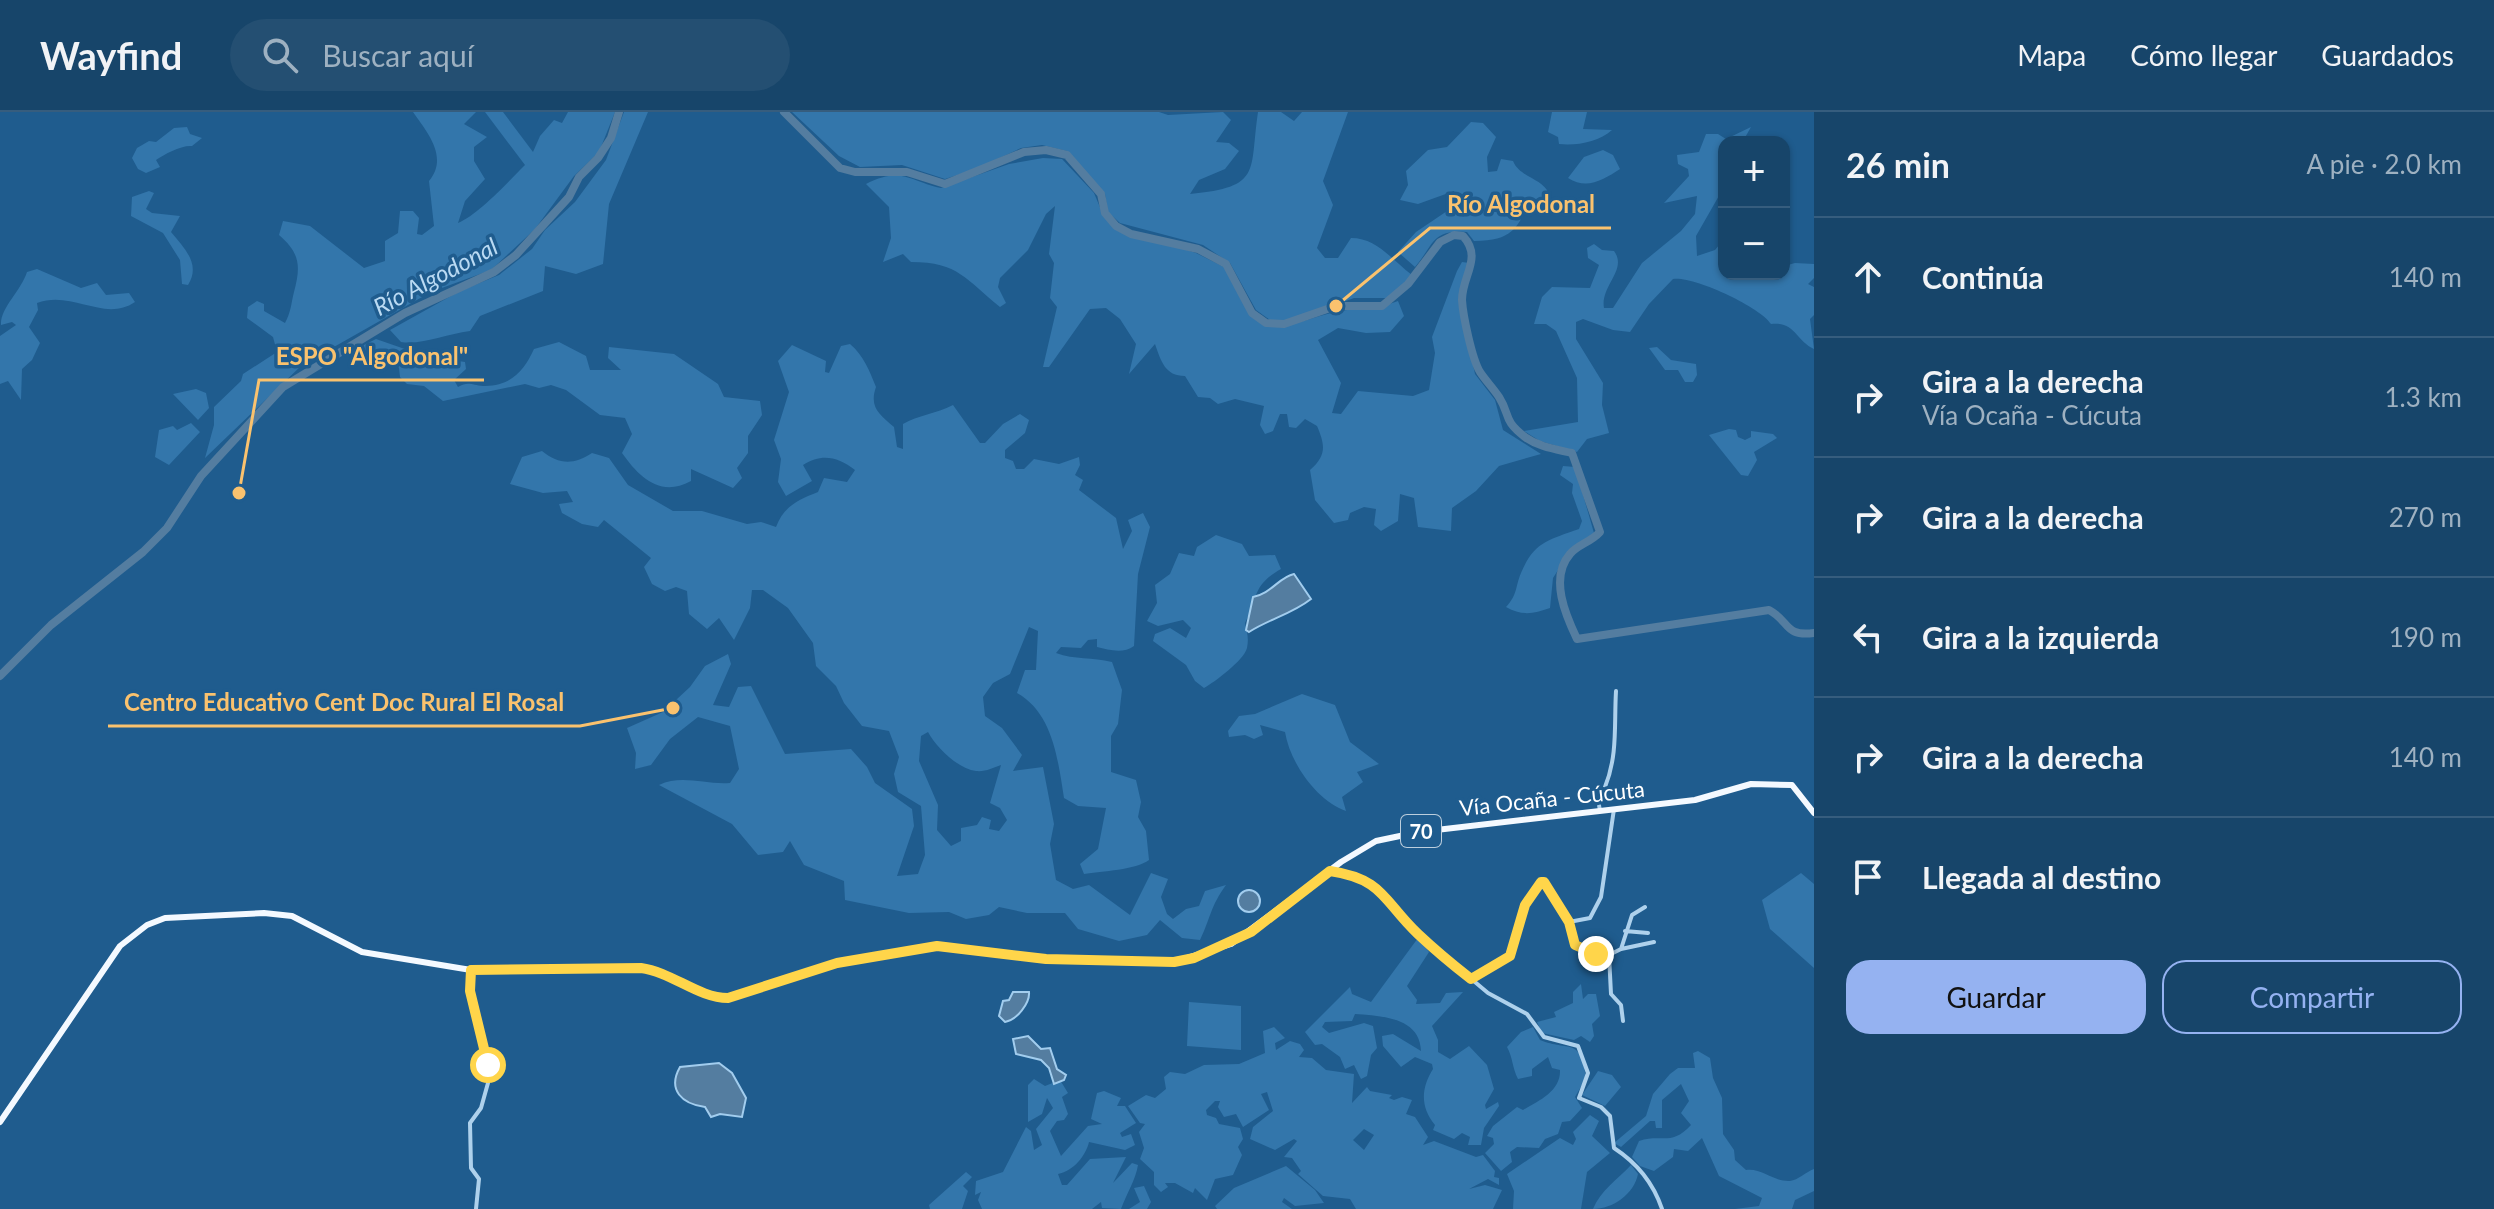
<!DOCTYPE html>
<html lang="es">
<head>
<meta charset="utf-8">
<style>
	:root { --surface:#17456a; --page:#244f72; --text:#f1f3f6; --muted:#9eb1c1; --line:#365d7e; --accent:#95b2f1 }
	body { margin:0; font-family:Lato,sans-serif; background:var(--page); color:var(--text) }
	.controls { position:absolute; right:24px; top:24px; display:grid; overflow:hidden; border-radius:16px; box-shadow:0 2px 6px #0004 }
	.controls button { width:72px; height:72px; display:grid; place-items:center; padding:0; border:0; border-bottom:2px solid var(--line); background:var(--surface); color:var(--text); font:40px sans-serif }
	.stop { position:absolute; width:24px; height:24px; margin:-18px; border:6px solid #ffd54a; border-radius:50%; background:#fff }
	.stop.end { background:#ffd54a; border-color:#fff; box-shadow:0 2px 8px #0008 }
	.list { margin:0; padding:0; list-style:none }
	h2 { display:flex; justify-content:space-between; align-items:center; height:104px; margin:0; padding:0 32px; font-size:34px }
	h2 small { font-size:26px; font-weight:400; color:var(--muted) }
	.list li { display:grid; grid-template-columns:52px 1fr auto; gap:24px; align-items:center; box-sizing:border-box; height:120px; padding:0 32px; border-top:2px solid var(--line) }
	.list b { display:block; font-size:30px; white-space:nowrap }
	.list p { margin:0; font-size:26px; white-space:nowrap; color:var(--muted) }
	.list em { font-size:26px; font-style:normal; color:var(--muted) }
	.actions { display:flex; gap:16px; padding:24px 32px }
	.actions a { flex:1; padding:18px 0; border:2px solid var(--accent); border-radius:24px; text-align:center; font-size:28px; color:var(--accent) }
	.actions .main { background:var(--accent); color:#111 }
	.icon { flex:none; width:44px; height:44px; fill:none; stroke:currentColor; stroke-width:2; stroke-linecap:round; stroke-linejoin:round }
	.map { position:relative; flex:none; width:1814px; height:1097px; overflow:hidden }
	header { display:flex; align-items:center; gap:48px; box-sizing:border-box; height:112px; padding:0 40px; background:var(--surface); border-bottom:2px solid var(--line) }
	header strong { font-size:38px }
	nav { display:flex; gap:44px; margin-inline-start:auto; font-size:28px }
	.search { width:560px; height:72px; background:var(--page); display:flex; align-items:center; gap:20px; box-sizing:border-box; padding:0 28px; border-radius:44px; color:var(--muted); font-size:30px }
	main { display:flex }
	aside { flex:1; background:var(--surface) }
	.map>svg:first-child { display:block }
	.green { fill:#3376ab; fill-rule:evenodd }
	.water { fill:#547da0; stroke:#a2cdee; stroke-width:2 }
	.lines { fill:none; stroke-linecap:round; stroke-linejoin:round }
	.river { stroke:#547da0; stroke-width:8 }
	.street { stroke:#aed1ec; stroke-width:4 }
	.primary { stroke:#f4f9ff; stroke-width:6 }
	.route { stroke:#ffd54a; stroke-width:10 }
	.labels { text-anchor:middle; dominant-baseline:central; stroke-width:7; stroke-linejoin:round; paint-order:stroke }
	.shield { fill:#1f5c8e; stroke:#bccedd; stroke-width:2 }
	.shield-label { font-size:20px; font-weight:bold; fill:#fff }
	.street-label { font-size:22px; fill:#fff; stroke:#1f5c8e }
	.water-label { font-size:24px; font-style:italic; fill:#badaf3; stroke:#1f5c8e }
	.leader { fill:none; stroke:#fac26e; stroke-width:3 }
	.callout-dot { fill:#fac26e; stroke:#1f5c8e; stroke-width:3 }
	.callout-label { font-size:24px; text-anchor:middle; font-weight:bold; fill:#fac26e; stroke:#1f5c8e; stroke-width:7; stroke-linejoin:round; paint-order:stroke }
</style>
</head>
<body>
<header>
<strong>Wayfind</strong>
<div class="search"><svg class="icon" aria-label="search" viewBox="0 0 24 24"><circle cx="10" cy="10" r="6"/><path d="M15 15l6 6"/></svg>Buscar aquí</div>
<nav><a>Mapa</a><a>Cómo llegar</a><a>Guardados</a></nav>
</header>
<main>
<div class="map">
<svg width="1814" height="1097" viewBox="0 0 1814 1097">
	<rect width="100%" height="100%" fill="#1f5c8e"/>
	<path class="green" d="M413,0H476L464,12L487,25L474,35V49L485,67L465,89L458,111C478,103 508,70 525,53L485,0H503L533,40L540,24L554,8L562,11L568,0H615L599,40L574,64L535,117L491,158L431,180L302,253L205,346L214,313V295L241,269L243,262L277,240L273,225L247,206L248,195L257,189L264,192V199L285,211C291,200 291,192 294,180C301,154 300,141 279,123L283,109L310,114L364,156L385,149V129L398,121L400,99H413L419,106L417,122L422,123L434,114L429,69C449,45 427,20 413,0Z
		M624,0H648L609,92L603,152L576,162L545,154L543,179L480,204L470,219C446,222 423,233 401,230L390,218L460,179L499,163L532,137L545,118L575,90L606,48Z
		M792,0H1159L1168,3L1223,0L1231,8L1216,30L1229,31L1239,39L1225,57L1199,68L1190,82C1263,75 1249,60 1258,0H1281L1294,9L1302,0H1348L1323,69L1333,93L1317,136L1325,146H1338L1351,126C1377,126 1392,148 1412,163L1391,186H1354L1290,209L1270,208L1256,198L1230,151L1203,133L1120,111L1108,100L1105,82L1067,39L1042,33L1021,36L976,57L945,67L902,53L860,55L839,44Z
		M1552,0H1587L1583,17L1612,18C1599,30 1576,34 1559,32L1558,25L1548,20Z
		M1471,10L1483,11L1496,25L1487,45L1488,60L1497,59L1501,47L1513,49C1520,66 1543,66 1549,82C1510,98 1531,129 1474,129L1467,120C1431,117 1434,133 1415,155L1398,140L1416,120L1456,93L1454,79L1418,92L1400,88L1408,73L1406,59L1428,38L1447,35Z
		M187,15L190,22L202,26L192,34C181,33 165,42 156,48L160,55L146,61L138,57L132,46L137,36L149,29L156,30L174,16Z
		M1751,15L1743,29L1724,30L1719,60L1724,75L1696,124L1697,144L1715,138L1724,127V162H1784V154L1795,151L1814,152V166L1808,172L1814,175V203L1810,207L1814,237C1796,229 1795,209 1771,212C1760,195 1694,164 1673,167L1649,192L1630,220L1613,218L1583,207L1576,210V227L1603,271L1602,293L1609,321L1587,327L1577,340L1540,329L1524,319L1578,310L1577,266L1556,219L1546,212H1534L1542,185L1552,175L1590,176L1599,153L1588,146L1587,136L1594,132L1602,138L1614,139C1628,158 1600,174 1604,196H1613L1642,151L1681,119L1695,102L1697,84L1664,91L1689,64L1688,57L1678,52L1677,43L1699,40L1706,22H1718L1726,27Z
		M1603,38L1613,43L1620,57C1603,68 1587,78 1568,66L1584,45Z
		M1043,46L1062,47L1094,81L1102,100L1114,115L1196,141L1224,155L1244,192L1266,214C1292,215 1310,206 1335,200C1357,195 1377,198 1398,189L1404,204L1390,220L1366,221L1338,216L1318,228L1341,271L1332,301L1341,302L1358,279L1413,284L1429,278L1435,241L1432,225L1457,159L1462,150L1469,151L1460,186L1465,216L1475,262L1495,288L1503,318L1541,342L1499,354L1476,379L1452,396L1451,419L1418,415L1414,386L1400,382L1398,409L1381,419L1374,413L1376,397L1364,395L1350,401L1348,408L1334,411L1315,388L1310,358C1327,343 1325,333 1317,314L1305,307L1296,316L1289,315L1287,302H1280L1273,319L1265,322L1260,313L1264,294L1235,287L1218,292L1210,286L1198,285L1185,264C1165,264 1161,249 1155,232L1129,262L1136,232L1120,207L1106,196L1090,197L1049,255H1043L1057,195L1050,186L1054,151L1049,142L1055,94L1046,102L1028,138L1000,166L998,175L1006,191L1000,195C966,168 959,150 911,150L903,142L883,150L891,126L889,95L866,72C901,54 909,69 941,76L1009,52Z
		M149,79L154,81L146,97L152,101L180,104L171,120C185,137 201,152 188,173L182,172L180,148L163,121L131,104L132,85Z
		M37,157L81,176L97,171L106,183L129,181L135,190C104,211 73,178 37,191L38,198L29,215L40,231L32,248L22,257L21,288L8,269L0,272V224L16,213L12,210L1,213C0,196 21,179 27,160Z
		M376,227L425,244L465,250L466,257L454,268L458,275C468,269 472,273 483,274C510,275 524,259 534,237L559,230L586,244L590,258H621L608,246L609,235L674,242L718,272L724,285L760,289L762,303L748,324V341L737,356L742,366L733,376L691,357V369C660,386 639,365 622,341L632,322L625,306L600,303L566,278L551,273L539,276L525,272L443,289L424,274L407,272L400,265L399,256L393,246H356L350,240Z
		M850,232C864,244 869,258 876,275C869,295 879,302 894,315L897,335L903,337V312C918,303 936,302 953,293L980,331H985L1003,312L1020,302L1029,308L1025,321L1005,338V346L1013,349L1016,357H1024L1034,347L1059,352L1079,345L1080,353L1075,363L1083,368L1079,378L1116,406L1123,437L1132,419L1128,408L1143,401L1150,415L1138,462L1134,534C1123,542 1109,538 1097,535V527L1088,528L1081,536L1061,535L1056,541C1075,548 1092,545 1112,550L1122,578L1118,612L1111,624V660L1136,668L1141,690L1138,705L1146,719L1149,748C1136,758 1102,759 1084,762L1080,752L1098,737L1106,696L1078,694L1064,686C1058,648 1053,601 1017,581L1025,558H1036L1038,519L1029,515L1010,562L993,571L983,585L985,604L1002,616L1022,643L1013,659L1043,655L1054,712L1050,732L1056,768L1073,777L1089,773L1130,803L1151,761L1168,767L1161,785L1167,802L1173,807L1186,797L1199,794L1205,779L1226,773C1210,795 1211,805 1200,828L1182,826L1160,808L1147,823L1119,829L1078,817L1065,801H1027L999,795L989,803L966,807L949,800L909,801L845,788L844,769L804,753L790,729L783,740L758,743L732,712L659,673C682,662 705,673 730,671L739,657L730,614L698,605L670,627L651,653L635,657L636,641L627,616L663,600L690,575L705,554L728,542L731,552L713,593L729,595L738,575L751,574L785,642L851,637L867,655L875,671L912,697L914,714L897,764L918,762L925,743L921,694L898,680L894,662L899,645L889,619L862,614L844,591L836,574L816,554L813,531L788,496L763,478H752L750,496L734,528L719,506L707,517L689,502L687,479L676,475L665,479L652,472L644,455L651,446L604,408L598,415L582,412L562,401L559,392L573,390L567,379L543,381L510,372L522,345L542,339C559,353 574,353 592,341L609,346L628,373L673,399H702L747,412L761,410L776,415C784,394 798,388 818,380L824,366L847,370L855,358C838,345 822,341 803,353L812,369L786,384L778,370L781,347L774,328L789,280L778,249L792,233L826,249L825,260L829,261L841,234ZM928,620C936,635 958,657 976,659C985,660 993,656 1001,653L990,691L1000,696L1007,708L999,719L989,717L991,708L982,705L977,713L961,716V729L951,734L937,718L938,693L919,649L921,624Z
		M1657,235L1671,248L1696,252L1697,263L1693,270H1685L1678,258H1665L1649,236Z
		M196,277L206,281L209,296L198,308L173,282Z
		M191,311L200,320L169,353L155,345L159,318L173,314L177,318Z
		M1729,317L1736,318L1738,325L1745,328L1751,325V319L1773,322L1777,326L1754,340L1757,348L1748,364L1741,363L1709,323Z
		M1563,354L1575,355L1594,421L1569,441L1553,466L1550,496C1533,502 1522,504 1506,495C1518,482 1515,475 1521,461C1534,430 1548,428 1579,417L1582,409L1572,381L1573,372L1560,363Z
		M1216,423L1242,432L1249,444L1275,443L1281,457C1251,474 1259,485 1245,511C1247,520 1249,526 1247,536C1244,548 1215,570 1204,576L1195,569L1186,553L1153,529L1155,522L1170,516L1186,526L1191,516L1183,508L1158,514L1147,509L1157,491L1155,473L1170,462L1179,441L1194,444L1197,435Z
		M1302,582L1335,593L1350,630L1379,652L1357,660L1363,670L1342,685L1346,699C1317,689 1290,651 1285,620L1260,613L1263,623L1254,627L1245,623L1229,625L1228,619L1239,604L1255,602Z
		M1801,761L1814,772V856L1770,817L1762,788Z
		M1418,826L1429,840L1407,874L1417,888L1416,892L1440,891L1446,881L1463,880L1432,914L1438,928V940L1450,947L1469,934L1487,953L1494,977L1485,993L1486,997L1498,990L1499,994L1484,1016L1481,1033H1468L1470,1025L1462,1021L1454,1027L1433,1018L1435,1013C1420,995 1421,976 1433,957L1432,952L1415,945L1401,955L1383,934L1382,924L1393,922L1421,939C1420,905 1381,904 1355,902L1352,909L1325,910L1322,915L1329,921L1364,911L1373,914L1377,936L1371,943L1367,964L1361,967L1354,953L1345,957L1340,945L1322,932L1315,933L1305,920L1350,875L1352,882L1371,890Z
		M1581,872L1583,887L1588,882H1596L1600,904L1592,912L1594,924L1590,930L1581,924L1574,928L1542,921L1537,910L1556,905L1554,900L1573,891V880Z
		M1189,890L1241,894V938L1187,934Z
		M1274,915L1285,926L1275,931L1276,938L1290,929L1300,932L1304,938L1299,945L1312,946L1326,958L1354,962L1352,991L1367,975L1370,979L1392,983L1389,986L1394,988L1402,985L1412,988L1406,1002L1415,1005L1428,1025L1423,1033L1434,1029L1476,1045L1483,1043L1495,1059L1494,1065L1499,1066V1073L1488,1067L1469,1077L1485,1073L1502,1078L1493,1097H1356L1350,1087L1323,1084L1298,1062L1301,1059L1292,1046L1284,1045L1297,1029L1294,1027L1275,1038L1250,1027L1253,1015L1273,999L1267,980L1261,982L1269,998L1243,1015L1236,1002L1224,1005L1218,995L1220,989H1215L1206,998L1207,1003L1216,1006L1219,1012L1240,1016L1243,1027L1238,1035L1242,1043L1233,1063L1215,1067L1207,1088L1195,1076L1193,1081L1175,1071H1165L1168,1075L1161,1080L1154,1073V1060L1140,1047L1144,1036L1139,1020L1145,1012L1140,1011L1128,994L1146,983L1155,986L1166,977L1164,965L1170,960L1185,962L1204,953L1239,952L1265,941L1263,919ZM1364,1017L1374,1023L1364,1038L1353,1028Z
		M1533,915L1540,928C1569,940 1581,924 1586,966L1575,985L1582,996L1570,1009L1562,1010L1558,1022L1545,1027L1539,1036L1517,1035L1510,1040L1512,1050L1501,1059L1485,1041L1494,1032L1493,1026L1487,1024L1493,1014L1517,995L1523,998C1539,989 1561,979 1560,958L1552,956L1548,945L1532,957V964L1518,967C1512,955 1513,946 1507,935L1521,920Z
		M1698,939L1710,946L1713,966L1722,986L1723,1022L1734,1038L1735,1048L1746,1058C1763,1056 1773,1070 1790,1069C1798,1068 1806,1060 1814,1057V1079L1795,1088L1792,1097H1735L1759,1094L1762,1086L1719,1064L1702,1026L1688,1039L1674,1037L1673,1045L1654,1059L1640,1054L1632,1045L1639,1029C1662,1021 1671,1035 1691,1013L1681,1001L1689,989L1681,972L1662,988V1016H1656L1655,1009H1650L1621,1035L1614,1031L1646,1004L1653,982L1670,962L1678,956H1695L1693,941Z
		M1598,959L1612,963L1621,975L1605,994L1582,983Z
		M1034,967L1045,974L1060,968L1068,981L1062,985L1068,1002L1064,1008L1057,1009L1050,1019L1061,1044L1088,1014L1102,1012L1091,1007L1097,981L1104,979L1121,986L1117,994H1125L1136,1011L1120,1021L1122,1025L1131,1022L1135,1033L1125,1038L1089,1030C1086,1043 1074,1059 1058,1062L1062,1073H1067L1090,1047L1126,1045L1113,1071L1132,1051L1138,1053C1136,1067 1126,1083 1121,1097L1102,1096L1101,1090L1092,1097H982L978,1088L981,1080L975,1083L976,1069L1003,1060L1026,1015L1031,1019L1034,1038L1042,1033L1036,1017L1053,996L1047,986L1042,1002L1028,1010V973Z
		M1590,1003L1599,1009L1592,1024L1610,1041L1587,1060L1581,1097H1513L1514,1079L1507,1062L1560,1026L1573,1033L1576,1027L1573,1020Z
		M1631,1053L1638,1062C1634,1082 1613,1097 1593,1097C1600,1079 1618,1067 1631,1053Z
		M1286,1054L1315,1078L1324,1091L1295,1094L1284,1086L1282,1090L1292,1097H1217L1215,1094L1234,1076Z
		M966,1060L972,1065L963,1074L968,1079L962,1097H930L929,1093Z
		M1144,1074L1151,1090L1147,1097H1129L1140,1090L1134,1076Z"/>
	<path class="water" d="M1294,462L1311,487C1292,502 1269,507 1249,520L1246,518L1253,485C1271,482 1279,465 1294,462Z
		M1238 789a11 11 0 1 1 22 0a11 11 0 1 1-22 0Z
		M1013,880H1029C1030,891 1017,908 1005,910L999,904L1003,889L1009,888Z
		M1028,924L1041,937L1050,936L1057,957L1066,963L1064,968L1054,972L1049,956L1041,948L1016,942L1013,927Z
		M719,951L732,961L746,986L742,1005L720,1002L711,1005L705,995C682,992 667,978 680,955Z"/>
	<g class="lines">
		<path class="river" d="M784,0L840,56L855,60H907L945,72L1024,40L1046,38L1067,43L1101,82L1105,101L1116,114L1131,122L1198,137L1226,152L1252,201L1266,211L1284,212L1336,194H1382L1408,172L1440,130L1454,123L1463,124C1483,146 1462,163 1462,188C1463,204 1472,247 1480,260C1486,269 1493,276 1499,285C1511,304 1502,307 1525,325C1539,335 1555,337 1572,341L1600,420C1591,430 1577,433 1570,442C1549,466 1566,504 1577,527L1769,498C1790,509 1784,525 1814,521
			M0,564L51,513L143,440L167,416L201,364L283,275L405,201L494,160L516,143L569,85L579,65L598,46L611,26L619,0"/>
		<path class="street" d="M1600,698C1597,687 1600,685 1605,675C1618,643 1614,612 1616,579
			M1330,759L1360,766L1379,776L1419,823L1488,881L1527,902L1544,925L1578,934L1588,961L1579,986L1601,995L1610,1004L1614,1036C1637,1051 1653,1070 1662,1097
			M1569,810C1574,835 1582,841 1609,843L1621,837L1632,803L1645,795
			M1625,819L1648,821
			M1621,837L1654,830
			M1609,843L1611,882L1621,893L1623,909
			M471,858L470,879L488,953V971L481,996L470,1011L471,1056L479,1067L476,1097
			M1471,867L1510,844L1525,793L1539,771L1544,770L1569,810L1590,806L1601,785L1614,697"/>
		<path class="primary" d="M0,1010L120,834L147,813L165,806L264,801L292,804L362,840L471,858L641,856C671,860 698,886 728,886L837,851L937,834L1046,847L1174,850L1231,832L1341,750L1376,729L1419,720L1695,688L1751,672L1792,673L1814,701"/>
	</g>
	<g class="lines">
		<path class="route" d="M488,953L470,879L471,858L641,856C672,860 698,886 728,886L837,851L937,834L1046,847L1174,850L1194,846L1251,820L1330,759C1384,767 1383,789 1418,822C1435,838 1453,853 1471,867L1510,844L1525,793L1541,770H1544L1569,810L1575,833L1596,842"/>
	</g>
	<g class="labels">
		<rect class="shield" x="1401" y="703" width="40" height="32" rx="6"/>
		<g class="shield-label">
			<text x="1421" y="719">70</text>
		</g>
		<g class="street-label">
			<text transform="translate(1552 686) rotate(-6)">Vía Ocaña - Cúcuta</text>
		</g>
		<g class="water-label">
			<text transform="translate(435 164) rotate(-28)">Río Algodonal</text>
		</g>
	</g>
	<path class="leader" d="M1336 194L1430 116H1611M239 381L259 268H484M673 596L580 614H108"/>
	<g class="callout-dot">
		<circle cx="1336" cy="194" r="8"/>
		<circle cx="239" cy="381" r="8"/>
		<circle cx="673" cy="596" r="8"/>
	</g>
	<g class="callout-label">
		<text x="1521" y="101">Río Algodonal</text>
		<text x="372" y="253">ESPO "Algodonal"</text>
		<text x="344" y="599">Centro Educativo Cent Doc Rural El Rosal</text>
	</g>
</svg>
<div class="controls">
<button>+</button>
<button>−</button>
</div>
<div class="stop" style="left:488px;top:953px"></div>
<div class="stop end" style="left:1596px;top:842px"></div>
</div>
<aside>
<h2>26 min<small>A pie · 2.0 km</small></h2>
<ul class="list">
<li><svg class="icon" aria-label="ahead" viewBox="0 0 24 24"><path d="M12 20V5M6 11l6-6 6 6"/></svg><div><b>Continúa</b></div><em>140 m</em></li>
<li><svg class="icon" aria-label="right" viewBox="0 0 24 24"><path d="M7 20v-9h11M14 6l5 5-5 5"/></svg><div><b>Gira a la derecha</b><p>Vía Ocaña - Cúcuta</p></div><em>1.3 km</em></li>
<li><svg class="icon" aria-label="right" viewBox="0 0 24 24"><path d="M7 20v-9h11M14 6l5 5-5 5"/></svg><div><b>Gira a la derecha</b></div><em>270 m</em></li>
<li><svg class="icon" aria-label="left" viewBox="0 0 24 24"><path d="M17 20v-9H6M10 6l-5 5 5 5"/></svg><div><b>Gira a la izquierda</b></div><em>190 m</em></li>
<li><svg class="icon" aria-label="right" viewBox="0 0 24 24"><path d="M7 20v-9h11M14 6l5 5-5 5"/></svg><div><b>Gira a la derecha</b></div><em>140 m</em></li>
<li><svg class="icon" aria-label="arrive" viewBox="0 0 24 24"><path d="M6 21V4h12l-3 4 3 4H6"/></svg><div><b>Llegada al destino</b></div></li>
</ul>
<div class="actions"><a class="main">Guardar</a><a>Compartir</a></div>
</aside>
</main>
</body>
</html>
